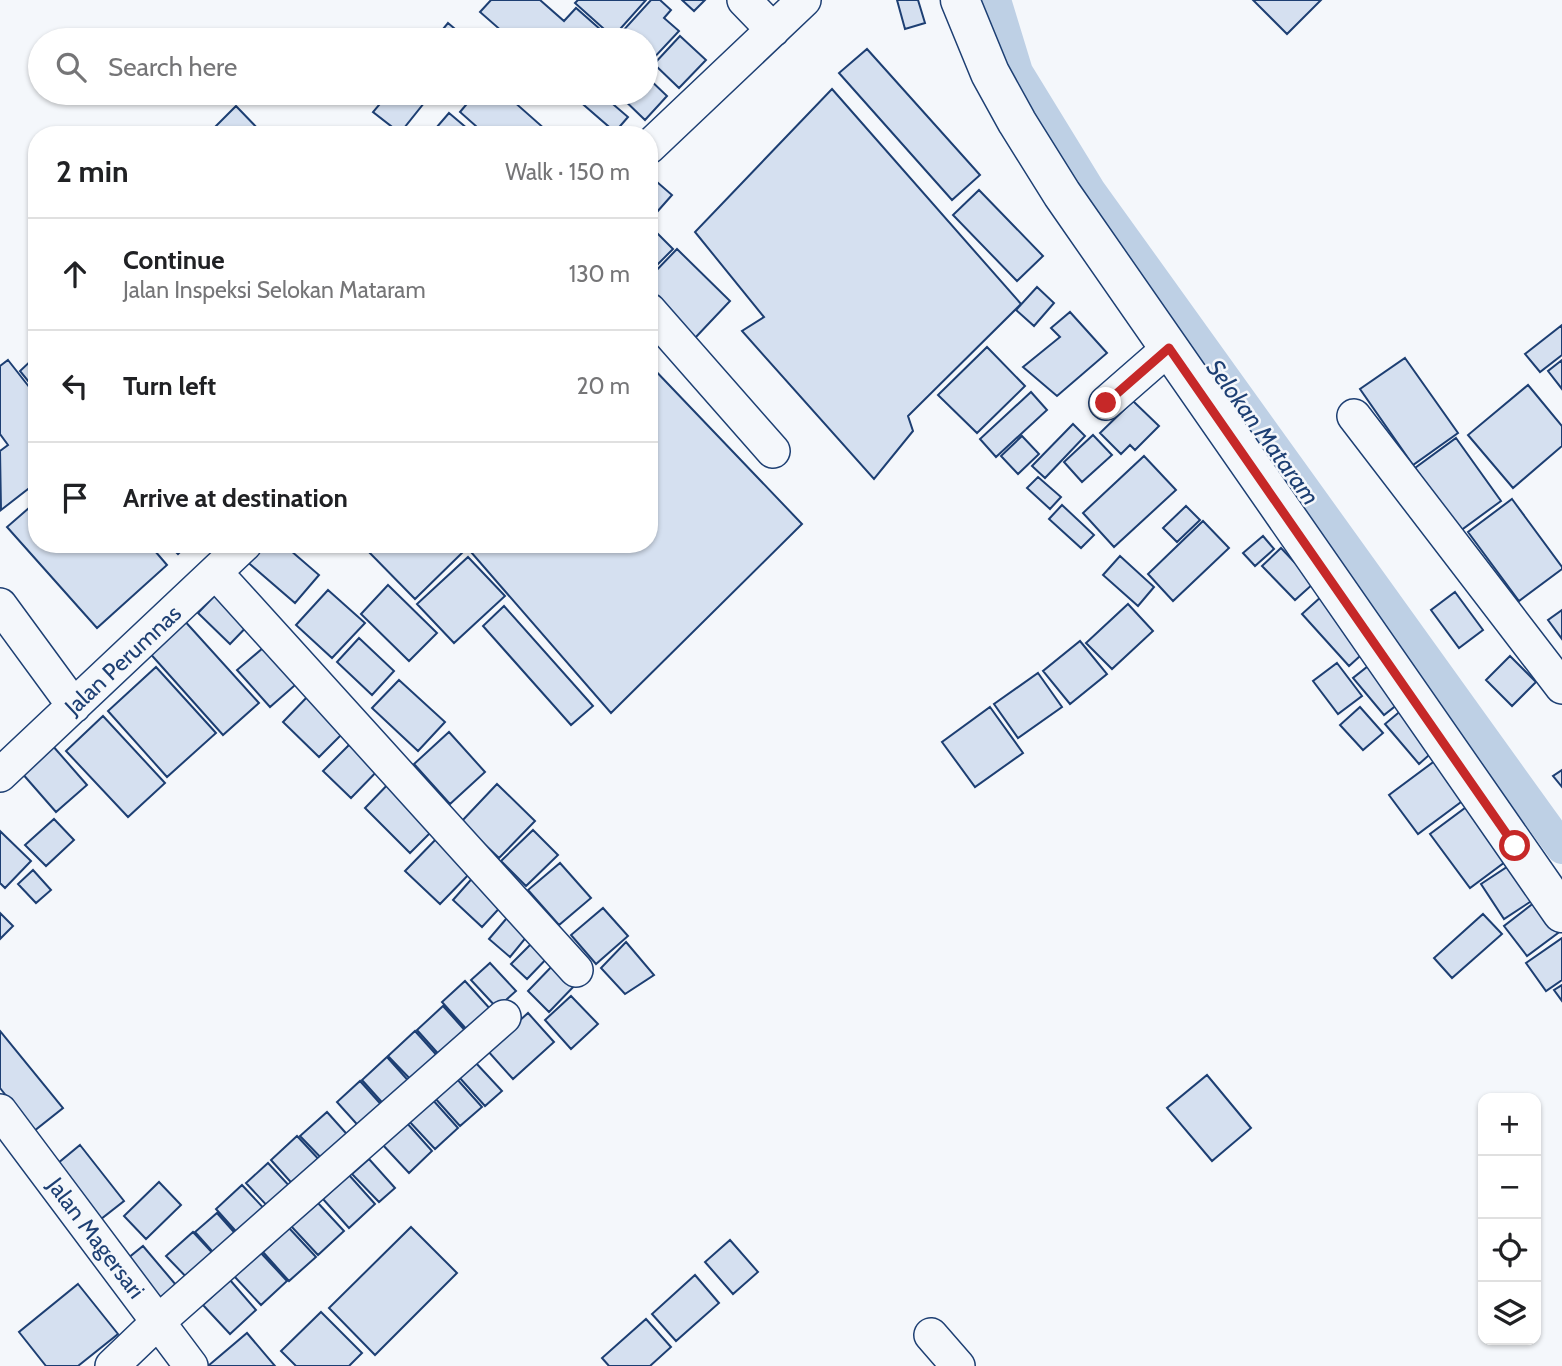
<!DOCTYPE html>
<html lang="en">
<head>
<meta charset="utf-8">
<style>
	:root { --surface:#fff; --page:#f2f2f2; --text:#202124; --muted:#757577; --line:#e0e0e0 }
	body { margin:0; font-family:Cabin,sans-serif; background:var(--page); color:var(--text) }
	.controls { position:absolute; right:21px; bottom:21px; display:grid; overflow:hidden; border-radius:14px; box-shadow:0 2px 5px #0004 }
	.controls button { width:63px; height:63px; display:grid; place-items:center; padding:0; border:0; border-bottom:2px solid var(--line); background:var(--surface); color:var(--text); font:35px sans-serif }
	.stop { position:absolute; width:21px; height:21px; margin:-16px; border:5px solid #c62828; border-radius:50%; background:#fff }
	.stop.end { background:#c62828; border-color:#fff; box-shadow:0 2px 7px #0008 }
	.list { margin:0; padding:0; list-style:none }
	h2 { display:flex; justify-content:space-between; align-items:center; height:91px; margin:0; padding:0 28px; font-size:30px }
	h2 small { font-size:23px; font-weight:400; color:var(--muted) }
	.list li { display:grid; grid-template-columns:46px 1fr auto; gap:21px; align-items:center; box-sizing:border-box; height:112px; padding:0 28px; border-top:2px solid var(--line) }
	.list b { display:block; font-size:26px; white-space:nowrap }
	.list p { margin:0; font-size:23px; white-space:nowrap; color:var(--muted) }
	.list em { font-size:23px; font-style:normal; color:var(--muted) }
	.icon { flex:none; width:38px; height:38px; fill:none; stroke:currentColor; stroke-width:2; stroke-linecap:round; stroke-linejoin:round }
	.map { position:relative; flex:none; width:1562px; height:1366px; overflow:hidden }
	.search { position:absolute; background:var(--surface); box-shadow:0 2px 5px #0004; left:28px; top:28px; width:630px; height:77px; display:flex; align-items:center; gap:18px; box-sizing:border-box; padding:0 24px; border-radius:38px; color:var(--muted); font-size:26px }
	.panel { position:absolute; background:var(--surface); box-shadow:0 2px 5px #0004; left:28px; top:126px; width:630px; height:427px; border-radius:28px }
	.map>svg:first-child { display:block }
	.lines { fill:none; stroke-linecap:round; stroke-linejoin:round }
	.canal { stroke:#bed0e5; stroke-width:32 }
	.building { fill:#d5e0f0; stroke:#1d3f73; stroke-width:2 }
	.minor-casing { stroke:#1d3f73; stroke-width:36 }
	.major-casing { stroke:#1d3f73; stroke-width:41 }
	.minor { stroke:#f4f7fb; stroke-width:33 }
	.major { stroke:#f4f7fb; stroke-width:38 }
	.route { stroke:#c62828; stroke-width:9 }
	.labels { text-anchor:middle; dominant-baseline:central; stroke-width:5; stroke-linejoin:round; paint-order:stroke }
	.street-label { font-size:23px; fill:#1d3f73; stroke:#f4f7fb }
	.water-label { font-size:24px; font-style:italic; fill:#1d3f73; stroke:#f4f7fb }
</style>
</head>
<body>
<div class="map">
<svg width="1562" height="1366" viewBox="0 0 1562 1366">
	<rect width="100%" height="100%" fill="#f4f7fb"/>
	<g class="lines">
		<path class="canal" d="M995,0L1017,72L1090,191L1562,848"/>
	</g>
	<path class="building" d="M491,0H540L564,21L576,8L609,37L606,40H557L553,37L551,40H512L480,12Z
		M578,0H646L613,37L575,3Z
		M651,0H660L671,10L664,18L679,31L651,61L646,57V40H628L620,34Z
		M682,0H705L694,11Z
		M897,0H918L925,23L905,29Z
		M1253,0H1321L1287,34Z
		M448,23L468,40H434Z
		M680,36L706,60L679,88L654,64Z
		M867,49L980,175L952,200L839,73Z
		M646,76L667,96L645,120L617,93H646Z
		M832,89L1021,304L908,416L913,431L874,479L742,331L764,317L695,232Z
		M389,93H432L400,133L373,112Z
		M476,93H504L546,130L542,135H486L460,112Z
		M570,93H600L628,117L615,132Z
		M236,106L264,135H207Z
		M449,113L475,135H430Z
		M649,175L672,195L649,221Z
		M979,190L1043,256L1017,281L953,215Z
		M653,229L673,249L649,273V232Z
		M677,249L730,301L695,338L649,293V278Z
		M1037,287L1054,303L1034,326L1016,310Z
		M1070,312L1107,353L1057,396L1023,367L1060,337L1051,328Z
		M1562,325V355L1540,372L1525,354Z
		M987,347L1025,386L977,433L938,395Z
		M37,355V392L20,371Z
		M1405,358L1458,433L1413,465L1360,389Z
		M8,360L37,397V482L1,510L0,451L8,445L0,434V366Z
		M1562,360V389L1548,371Z
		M649,364L802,524L611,713L464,544H649Z
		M1528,385L1562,426V446L1513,488L1468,435Z
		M1031,392L1047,410L996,457L980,439Z
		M1133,401L1159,426L1135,450L1130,445L1121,454L1100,433Z
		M1073,424L1085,436L1045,478L1032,466Z
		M1093,435L1112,455L1082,482L1064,462Z
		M1022,436L1039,454L1018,474L1001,456Z
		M1456,438L1501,501L1460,531L1415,468Z
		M1144,456L1176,490L1114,547L1083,513Z
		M1038,477L1061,497L1050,509L1027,488Z
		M1512,499L1562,567V569L1519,601L1468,532Z
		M37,501V544H149L167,565L97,628L7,527Z
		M1062,505L1094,535L1081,548L1049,519Z
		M1186,506L1200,520L1177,542L1163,528Z
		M1203,521L1229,548L1173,601L1148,574Z
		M1263,536L1274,549L1255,566L1243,553Z
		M168,544H188L178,554Z
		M257,544H283L319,575L295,603L244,559Z
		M459,544L465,550L415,599L362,545Z
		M1281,548L1314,583L1295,600L1262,566Z
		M1120,556L1154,587L1138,606L1103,575Z
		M468,557L505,596L454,643L417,604Z
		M388,585L437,633L409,661L361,614Z
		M223,587L255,618L230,644L198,613Z
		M328,590L365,623L332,658L296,625Z
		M1455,592L1483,630L1459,648L1431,610Z
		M1322,596L1370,647L1349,666L1302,614Z
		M1128,604L1153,631L1112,669L1086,643Z
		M504,606L593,706L571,725L483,626Z
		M1562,610V639L1548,620Z
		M182,618L259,703L223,735L147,650Z
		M359,638L394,671L372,695L337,662Z
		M1080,641L1107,674L1070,704L1043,671Z
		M270,642L302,679L270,707L237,670Z
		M1510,656L1536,682L1512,706L1486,680Z
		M1337,663L1362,696L1338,714L1313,681Z
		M1372,663L1403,700L1384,715L1353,678Z
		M156,667L216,733L167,777L108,711Z
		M1038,673L1062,707L1018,738L994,704Z
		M399,680L445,722L418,751L372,708Z
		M310,694L347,729L319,757L283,722Z
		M990,707L1023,753L975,787L942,742Z
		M1360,707L1383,733L1363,750L1340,725Z
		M1403,709L1437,748L1419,764L1385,724Z
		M103,716L165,783L128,817L66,751Z
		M449,732L485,772L450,804L414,764Z
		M358,736L385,763L351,798L323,771Z
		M52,745L87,785L56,812L21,772Z
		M1436,760L1465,799L1418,834L1389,795Z
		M1562,770V787L1553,776Z
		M394,778L439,824L410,853L365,808Z
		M497,784L535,821L499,858L461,822Z
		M1469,805L1509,859L1470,888L1430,834Z
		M54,819L74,840L46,866L25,845Z
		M533,830L558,855L526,886L501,861Z
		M0,831L31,861L5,888L0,883Z
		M442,833L476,867L440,904L405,871Z
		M560,863L591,898L559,925L528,890Z
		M1510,865L1533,900L1504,919L1481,884Z
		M33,870L51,890L36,903L18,884Z
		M476,874L506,901L482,927L453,900Z
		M1535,902L1558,933L1527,956L1504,926Z
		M603,908L628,936L596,964L571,935Z
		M512,912L533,929L510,957L489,939Z
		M0,913L13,926L0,939Z
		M1483,914L1502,934L1452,978L1434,958Z
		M538,937L553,952L527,979L511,964Z
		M1562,938V980L1546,991L1526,963Z
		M626,942L654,975L625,994L601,968Z
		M556,962L577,983L549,1012L528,991Z
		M490,963L516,991L497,1008L471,980Z
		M465,981L492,1011L469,1032L442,1002Z
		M1562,985V1001L1554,990Z
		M571,996L598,1024L571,1049L545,1020Z
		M443,1006L469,1035L443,1059L417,1030Z
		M528,1013L554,1042L513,1079L487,1050Z
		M0,1031L63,1108L34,1131L0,1088Z
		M415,1031L441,1060L415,1084L388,1056Z
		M387,1057L413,1086L388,1109L362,1080Z
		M475,1062L502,1091L485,1106L459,1077Z
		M1207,1075L1251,1128L1212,1161L1167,1108Z
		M456,1078L482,1107L460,1126L434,1097Z
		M360,1081L386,1110L363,1131L337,1102Z
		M432,1099L458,1128L435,1149L408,1120Z
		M327,1112L353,1141L327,1164L300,1136Z
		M406,1122L432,1151L409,1173L382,1144Z
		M297,1136L324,1165L297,1189L271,1160Z
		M80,1145L124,1201L101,1219L57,1164Z
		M369,1159L395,1188L379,1202L352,1174Z
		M268,1163L294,1191L272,1211L246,1183Z
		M349,1175L375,1204L349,1228L323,1199Z
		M159,1182L181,1205L146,1239L124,1216Z
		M242,1185L269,1214L242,1238L216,1209Z
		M318,1203L344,1231L318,1255L291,1226Z
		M217,1213L241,1240L220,1260L195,1232Z
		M411,1227L457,1273L375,1355L329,1308Z
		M289,1228L316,1257L289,1281L263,1252Z
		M193,1232L219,1260L193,1284L166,1256Z
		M730,1240L758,1272L733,1294L705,1262Z
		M143,1246L176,1285L160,1299L127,1259Z
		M260,1252L287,1281L261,1305L234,1276Z
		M695,1275L719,1303L676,1341L652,1314Z
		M230,1280L256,1310L230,1334L203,1305Z
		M78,1284L118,1334L78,1366H46L19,1332Z
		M321,1312L362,1353L349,1366H296L281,1351Z
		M646,1319L671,1347L650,1366H609L602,1358Z
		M247,1333L275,1366H208Z"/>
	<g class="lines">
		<g class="minor-casing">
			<path id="minor" d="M744,0L773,30
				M649,147L804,0
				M649,310L773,451
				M1106,403L1169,348
				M1354,416L1562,687
				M216,573L576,970
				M0,605L74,706
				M0,775L245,544
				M0,1111L191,1366
				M931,1335L958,1366
				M112,1366L159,1321L504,1017"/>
		</g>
		<g class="major-casing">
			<path id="major" d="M960,0L990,73L1017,122L1062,194L1562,913"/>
		</g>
		<use href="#minor" class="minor"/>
		<use href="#major" class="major"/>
	</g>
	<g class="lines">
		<path class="route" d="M1106,403L1169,348L1515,846"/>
	</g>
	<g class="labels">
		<g class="street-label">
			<text transform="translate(123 660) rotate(-43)">Jalan Perumnas</text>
			<text transform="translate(96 1238) rotate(53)">Jalan Magersari</text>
		</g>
		<g class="water-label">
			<text transform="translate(1263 432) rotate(54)">Selokan Mataram</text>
		</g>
	</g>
</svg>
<div class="controls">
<button>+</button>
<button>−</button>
<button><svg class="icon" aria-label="locate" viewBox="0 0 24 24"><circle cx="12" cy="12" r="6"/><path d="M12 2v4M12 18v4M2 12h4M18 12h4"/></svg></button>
<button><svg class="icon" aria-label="layers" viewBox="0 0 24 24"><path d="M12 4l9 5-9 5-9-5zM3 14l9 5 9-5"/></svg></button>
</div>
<div class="stop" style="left:1515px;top:846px"></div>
<div class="stop end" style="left:1106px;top:403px"></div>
<div class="search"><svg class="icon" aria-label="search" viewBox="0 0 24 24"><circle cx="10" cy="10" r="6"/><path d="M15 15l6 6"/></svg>Search here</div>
<section class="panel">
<h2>2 min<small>Walk · 150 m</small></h2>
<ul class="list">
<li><svg class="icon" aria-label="ahead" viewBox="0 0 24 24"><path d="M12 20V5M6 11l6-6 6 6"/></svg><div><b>Continue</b><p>Jalan Inspeksi Selokan Mataram</p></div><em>130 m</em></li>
<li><svg class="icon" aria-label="left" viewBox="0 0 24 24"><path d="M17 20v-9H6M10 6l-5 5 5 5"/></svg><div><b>Turn left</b></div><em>20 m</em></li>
<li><svg class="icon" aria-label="arrive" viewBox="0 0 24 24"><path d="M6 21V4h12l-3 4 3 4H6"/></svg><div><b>Arrive at destination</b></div></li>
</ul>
</section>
</div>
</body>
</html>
